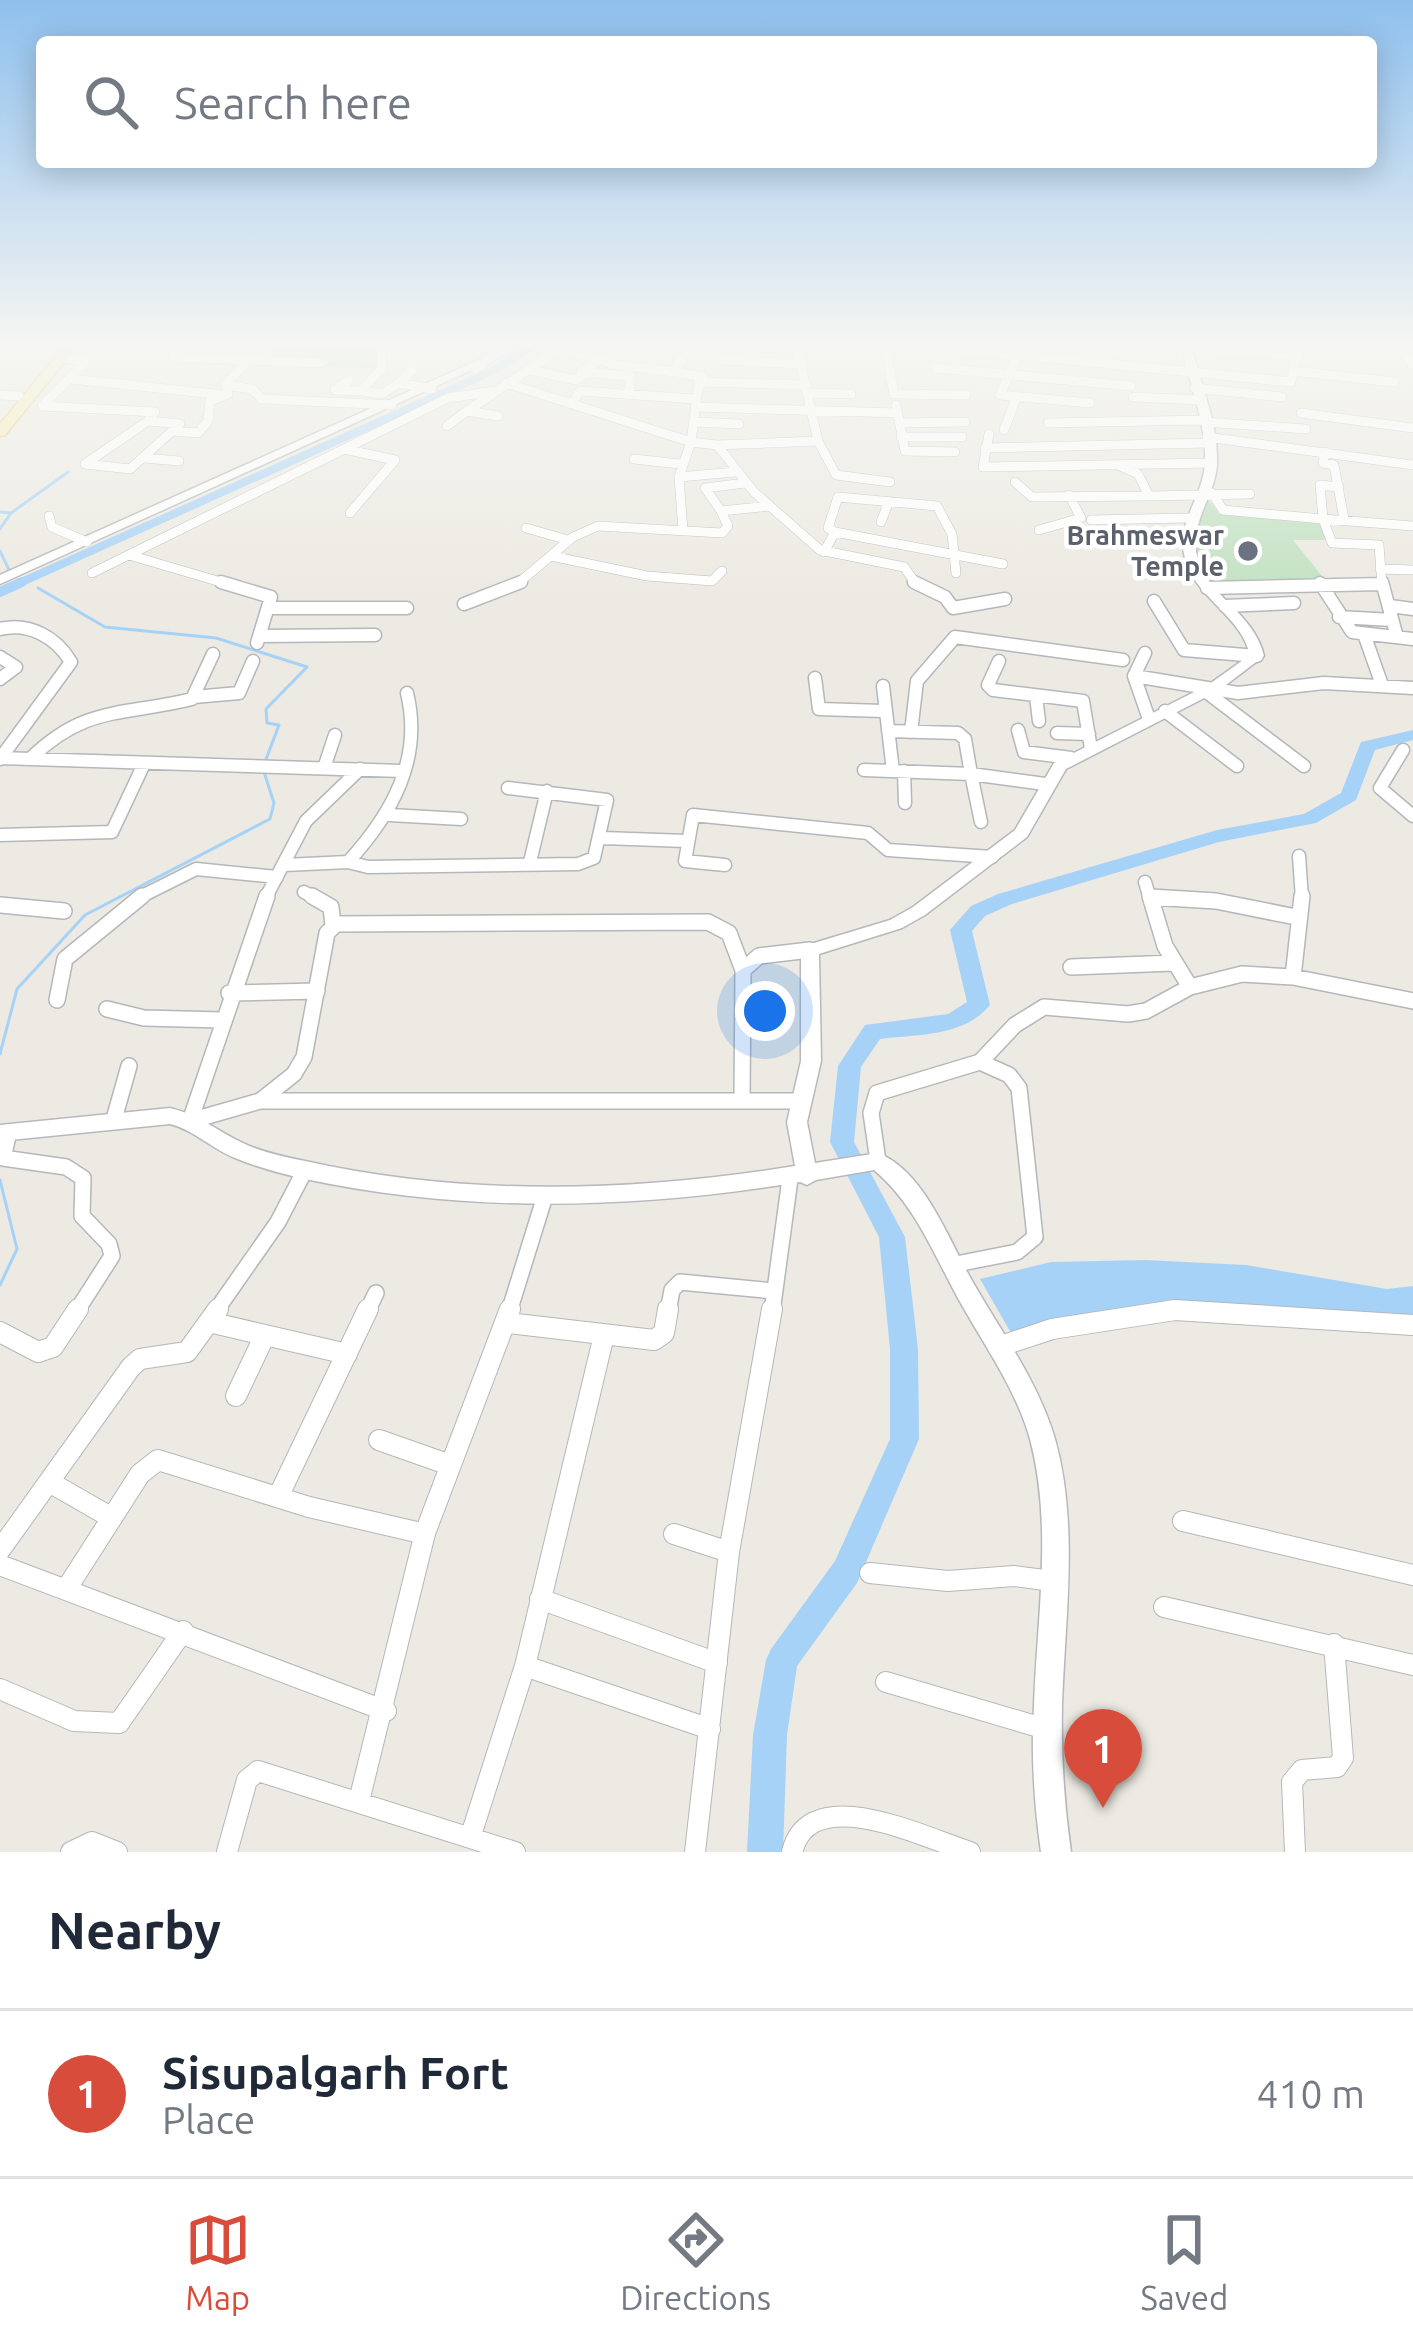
<!DOCTYPE html>
<html lang="en">
<head>
<meta charset="utf-8">
<style>
	:root { --surface:#fff; --page:#f6f6f7; --text:#1f2937; --muted:#747a83; --line:#e0e1e3; --accent:#d84c3b }
	body { margin:0; font-family:Ubuntu,sans-serif; background:var(--page); color:var(--text) }
	.you { position:absolute; left:765px; top:1011px; width:42px; height:42px; margin:-30px; border:9px solid #fff; border-radius:50%; background:#1a73e8; box-shadow:0 0 0 18px #1a73e833 }
	.badge { display:grid; place-items:center; width:78px; height:78px; border-radius:50%; background:var(--accent); color:#fff; font-size:39px; font-weight:700 }
	.pin { position:absolute; translate:-50% -99px; filter:drop-shadow(0 3px 6px #0008) }
	.pin::after { content:''; position:absolute; top:63px; width:42px; height:36px; background:inherit; clip-path:polygon(0 0,100% 0,50% 100%) }
	.list { margin:0; padding:0; list-style:none }
	h2 { display:flex; justify-content:space-between; align-items:center; height:156px; margin:0; padding:0 48px; font-size:51px }
	h2 small { font-size:39px; font-weight:400; color:var(--muted) }
	.list li { display:grid; grid-template-columns:78px 1fr auto; gap:36px; align-items:center; box-sizing:border-box; height:168px; padding:0 48px; border-top:3px solid var(--line) }
	.list b { display:block; font-size:45px; white-space:nowrap }
	.list p { margin:0; font-size:39px; white-space:nowrap; color:var(--muted) }
	.list em { font-size:39px; font-style:normal; color:var(--muted) }
	.icon { flex:none; width:66px; height:66px; fill:none; stroke:currentColor; stroke-width:2; stroke-linecap:round; stroke-linejoin:round }
	.map { position:relative; flex:none; width:1413px; height:1852px; overflow:hidden }
	.search { position:absolute; background:var(--surface); box-shadow:0 6px 30px #0003; left:36px; right:36px; top:36px; height:132px; display:flex; align-items:center; gap:30px; box-sizing:border-box; padding:0 42px; border-radius:12px; color:var(--muted); font-size:45px }
	.sheet { height:324px; background:var(--surface) }
	nav { display:flex; justify-content:space-around; align-items:center; box-sizing:border-box; height:168px; border-top:3px solid var(--line); background:var(--surface); font-size:33px; color:var(--muted) }
	nav a { display:grid; justify-items:center; gap:6px }
	nav .on { color:var(--accent) }
	.map>svg:first-child { display:block }
	.green { fill:#c0e1c1 }
	.water { fill:#a7d2f7 }
	.lines { fill:none; stroke-linecap:round; stroke-linejoin:round }
	.stream { stroke:#a7d2f7; stroke-width:3 }
	.canal-far1 { stroke:#a7d2f7; stroke-width:8 }
	.canal { stroke:#a7d2f7; stroke-width:10 }
	.river { fill:#a7d2f7; fill-rule:evenodd }
	.street-far3-casing { stroke:#b4b7bb; stroke-width:10 }
	.street-far2-casing { stroke:#b4b7bb; stroke-width:15 }
	.street-far1-casing { stroke:#b4b7bb; stroke-width:18 }
	.street-casing { stroke:#b4b7bb; stroke-width:22 }
	.secondary-casing { stroke:#b6b8bd; stroke-width:3 }
	.primary-casing { stroke:#e3c363; stroke-width:3 }
	.street-far3 { stroke:#fff; stroke-width:9 }
	.street-far2 { stroke:#fff; stroke-width:12 }
	.street-far1 { stroke:#fff; stroke-width:15 }
	.street { stroke:#fff; stroke-width:20 }
	.secondary { fill:#fff; fill-rule:evenodd }
	.primary { fill:#f7edac; fill-rule:evenodd }
	.worship-dot { fill:#6b7280; stroke:#fff; stroke-width:4.5 }
	.labels { text-anchor:middle; dominant-baseline:central; stroke-width:9; stroke-linejoin:round; paint-order:stroke }
	.far-worship-label { font-size:27px; font-weight:bold; fill:#5b616d; stroke:#fff; text-anchor:end }
</style>
</head>
<body>
<div class="map">
<svg width="1413" height="1852" viewBox="0 0 1413 1852">
	<rect width="100%" height="100%" fill="#eceae2"/>
	<path class="green" d="M278,344L347,350L349,344H377L378,368L323,367L328,362L269,357Z
		M1209,500L1219,513L1321,520L1328,540H1293L1326,581L1208,585L1195,563L1193,520Z"/>
	<path class="water" d="M1146,1260L1246,1265L1387,1289L1413,1286V1319L1171,1304L1011,1333L980,1279L1051,1262Z"/>
	<g class="lines">
		<path class="stream" d="M0,512L11,513L0,529
			M11,513L68,472
			M0,551L9,570
			M38,588L105,627L216,638L307,667L266,709L267,723L279,725L265,762
			M0,1054L17,989L85,915L270,819L274,803L264,772
			M0,1180L17,1249L0,1285"/>
		<path class="canal-far1" d="M15,585L490,372L536,344"/>
		<path class="canal" d="M0,592L22,582"/>
		<path class="river" d="M1413,730V740L1375,750L1356,800L1316,823L1219,842L1012,904L985,916L972,931L990,1005C964,1037 918,1034 880,1039L861,1067L854,1142L905,1237L918,1349L919,1439L857,1583L797,1666L787,1735L783,1852H747L753,1735L766,1660L771,1649L835,1561L890,1439V1349L879,1237L830,1142L838,1066L865,1025L948,1014L967,1002L950,930L971,906L998,894L1217,830L1304,814L1341,793L1361,742Z"/>
		<g class="street-far3-casing">
			<path id="street-far3" d="M187,344L174,357L320,363
				M381,344L382,368L361,391L382,394L399,383
				M414,344H450
				M796,344L818,441
				M885,344L894,394L966,395
				M1398,344L1413,365
				M920,345L1291,382L1300,344
				M1186,346L1295,355
				M563,348L616,365L674,372
				M797,348L689,346L674,372L703,377L699,382L807,385
				M1018,355L1000,395L1090,403
				M61,358L86,361L42,406L155,412L149,420
				M602,359L581,372L630,376V392
				M724,360L802,364
				M936,368L1131,386
				M413,369L399,383L432,389
				M476,369L506,344
				M530,370L576,380L586,373
				M1293,371L1394,382
				M72,379L224,395
				M349,380L335,390L361,391
				M506,383L691,442L699,382
				M226,385L252,389L262,399L392,405
				M1195,388L1282,397
				M809,393L851,394
				M0,395L19,396
				M1133,397L1198,400
				M572,403L580,391L695,399
				M896,405L905,451L955,452
				M695,407L898,413
				M1301,413L1413,428
				M498,416L467,411L567,344
				M148,421L180,424L130,469L85,464Z
				M695,422L739,424
				M1204,422L1306,429
				M899,423L965,422
				M1048,423L1204,420
				M447,426L467,411
				M1004,430L1017,396
				M173,431L198,433L208,421L210,401L228,394L226,385L246,362
				M989,434L983,467L1211,463
				M901,437H962
				M1207,437L1413,465
				M717,445L818,441L836,475L890,482
				M985,448L1208,443
				M344,449L395,460L350,513
				M1325,452L1323,463L1334,465L1344,519
				M144,458L179,461
				M634,459L680,464
				M1120,466L1138,474L1149,496L1250,494
				M735,472L679,477L691,442L717,445L754,492L820,550L904,567L917,585
				M679,477L683,531
				M1015,482L1032,497L1149,496
				M745,483L705,488L721,511L770,506
				M1212,493L1223,510L1323,519L1320,485L1339,487
				M49,516L52,527L87,542
				M1091,520L1188,518
				M881,522L889,501
				M526,528L568,540
				M1039,530L1081,518L1069,495
				M835,532L828,528L838,497L937,506L952,534L956,573
				M824,552L835,532L1003,564
				M129,555L231,585
				M551,556L647,576L712,581L722,571
				M1380,569L1413,570
				M92,573L448,398L495,391
				M516,585L573,537L598,526L722,533L728,526L721,511
				M1326,585L1382,584
				M1382,585L1379,545L1332,543L1323,519L1413,526"/>
		</g>
		<g class="street-far2-casing">
			<path id="street-far2" d="M221,582L271,597L257,643
				M914,582L945,597L953,608L1005,599
				M1382,582L1397,637
				M1320,583L1352,632L1413,639
				M1207,588L1382,584
				M1154,601L1184,650L1257,656
				M464,604L521,582
				M1225,606L1294,603
				M1390,606L1413,609
				M271,608H407
				M1339,617L1392,620
				M0,629C29,622 56,637 71,662L0,759
				M1364,634L1382,685
				M260,636L375,635
				M1145,653L1134,676L1149,719
				M0,657L16,667L0,679
				M999,661L988,685L993,690L1083,701L1091,749
				M1134,676L1238,693L1324,683L1413,688
				M815,678L819,709L883,711
				M883,686L893,771
				M1205,691L1304,766
				M1036,696L1039,721
				M194,697L239,693L253,661
				M1165,711L1237,766
				M1018,730L1024,752L1071,758
				M888,731L958,733L965,739L971,774L1045,784
				M911,732L917,681L955,637L1123,660
				M1057,733L1089,734
				M1403,750L1380,788L1413,816
				M0,758L402,771
				M30,759C85,705 123,716 192,699L213,654
				M324,768L335,735
				M864,770L971,774L981,822
				M904,771L905,803
				M390,815L461,819
				M0,835L112,832L144,764
				M603,838L686,841
				M1299,856L1302,899
				M348,862L368,867L578,864L594,858L607,800L508,788
				M530,862L547,791
				M285,865L348,862C392,814 423,759 407,693
				M725,865L685,861L693,815L868,833L888,850L992,857
				M1145,882L1150,899
				M304,892L317,899
				M1151,897L1191,899
				M136,899L196,869L277,877
				M265,899L306,821L360,769"/>
		</g>
		<g class="street-far1-casing">
			<path id="street-far1" d="M312,896L331,907L333,926
				M1150,896L1165,946L1190,987
				M1151,897L1216,901L1296,917
				M0,905L64,911
				M1071,967L1173,963
				M1293,977L1302,896
				M229,993L317,991
				M57,1000L65,959L142,896
				M107,1009L144,1018L221,1020
				M260,1101L294,1074L304,1057L327,933L336,924L708,922L729,933L743,970
				M742,1101L743,970L759,956L810,950
				M114,1119L129,1066
				M190,1121L260,1101H799
				M190,1121L267,896
				M9,1132L3,1158L66,1167L83,1178L82,1216L109,1244L112,1256L76,1312
				M878,1161L871,1113L877,1093L980,1062L1015,1025L1044,1007L1128,1014L1146,1011L1190,987L1242,974L1293,977L1413,1001
				M951,1265L1017,1252L1035,1237L1019,1088L1009,1075L980,1062
				M215,1312L278,1222L305,1170
				M367,1312L376,1293
				M509,1312L545,1196
				M668,1312L672,1290L680,1282L774,1291
				M772,1312L790,1179
				M1162,1312H1206"/>
		</g>
		<g class="street-casing">
			<path id="street" d="M209,1322L347,1354
				M508,1323L654,1340L664,1333L668,1309
				M0,1332L38,1352L53,1347L78,1309
				M998,1347L1052,1329L1175,1310L1413,1325
				M236,1396L265,1335
				M379,1440L450,1465
				M51,1483L112,1518
				M278,1497L368,1309
				M1183,1521L1413,1575
				M674,1534L729,1552
				M0,1550L131,1367L140,1359L187,1352L218,1309
				M0,1565L386,1711
				M870,1573L948,1581L1014,1576L1052,1581
				M67,1588L140,1474L158,1460L309,1507L425,1534
				M540,1599L717,1663
				M1164,1607L1413,1665
				M525,1666L710,1729
				M886,1682L1049,1730
				M0,1689L74,1721L119,1723L183,1631
				M359,1801L425,1533L510,1309
				M471,1835L525,1666L604,1335
				M71,1852L92,1842L117,1852
				M227,1852L247,1780L258,1771L515,1852
				M695,1852L729,1552L772,1309
				M792,1852C810,1780 922,1837 970,1852
				M1295,1852L1292,1782L1302,1770L1337,1767L1343,1758L1334,1644"/>
		</g>
		<g class="secondary-casing">
			<path id="secondary" d="M514,344H529L0,584V575Z
				M1181,344H1191C1200,384 1219,424 1217,465C1215,496 1189,523 1197,556C1207,597 1254,612 1264,656L1218,691L1066,769L1027,837L925,915L902,928L819,954L821,1061L807,1122L815,1163L878,1153C921,1170 945,1230 965,1268C995,1324 1037,1377 1055,1439C1079,1524 1065,1618 1062,1705C1061,1755 1064,1803 1071,1852H1041C1034,1803 1031,1755 1034,1705C1037,1618 1053,1525 1030,1439C1016,1389 984,1345 959,1300C934,1255 915,1204 874,1170L816,1180L807,1185L800,1182C636,1209 469,1214 305,1179C282,1174 257,1167 235,1158C212,1149 194,1130 170,1124L0,1141V1125L170,1108C202,1116 215,1130 243,1143C261,1152 285,1157 305,1161C465,1197 633,1192 795,1166L787,1122L801,1061V950L804,946L890,920L913,907L1015,830L1054,763L1208,685L1250,655C1240,613 1192,597 1184,554C1177,522 1203,496 1205,464C1207,424 1189,383 1181,344Z"/>
		</g>
		<g class="primary-casing">
			<path id="primary" d="M66,344H79L5,435L0,436V424Z"/>
		</g>
		<use href="#street-far3" class="street-far3"/>
		<use href="#street-far2" class="street-far2"/>
		<use href="#street-far1" class="street-far1"/>
		<use href="#street" class="street"/>
		<use href="#secondary" class="secondary"/>
		<use href="#primary" class="primary"/>
	</g>
	<linearGradient id="sky" x2="0" y2="1"><stop stop-color="#8ec0ee"/><stop offset="0.57" stop-color="#f6f6f2"/><stop offset="1" stop-color="#f6f6f2" stop-opacity="0"/></linearGradient>
	<rect width="1413" height="604" fill="url(#sky)"/>
	<circle class="worship-dot" cx="1248" cy="551" r="12"/>
	<g class="labels">
		<g class="far-worship-label">
			<text x="1224" y="535">Brahmeswar<tspan x="1224" dy="31">Temple</tspan></text>
		</g>
	</g>
</svg>
<div class="you"></div>
<div class="pin badge" style="left:1103px;top:1808px">1</div>
<div class="search"><svg class="icon" aria-label="search" viewBox="0 0 24 24"><circle cx="10" cy="10" r="6"/><path d="M15 15l6 6"/></svg>Search here</div>
</div>
<section class="sheet">
<h2>Nearby<small></small></h2>
<ul class="list">
<li><span class="badge">1</span><div><b>Sisupalgarh Fort</b><p>Place</p></div><em>410 m</em></li>
</ul>
</section>
<nav>
<a class="on"><svg class="icon" aria-label="map" viewBox="0 0 24 24"><path d="M3 6l6-2 6 2 6-2v14l-6 2-6-2-6 2zM9 4v14M15 6v14"/></svg>Map</a>
<a><svg class="icon" aria-label="directions" viewBox="0 0 24 24"><path d="M12 3l9 9-9 9-9-9zM9 14v-3h6M13 9l2 2-2 2"/></svg>Directions</a>
<a><svg class="icon" aria-label="saved" viewBox="0 0 24 24"><path d="M7 4h10v16l-5-4-5 4z"/></svg>Saved</a>
</nav>
</body>
</html>
